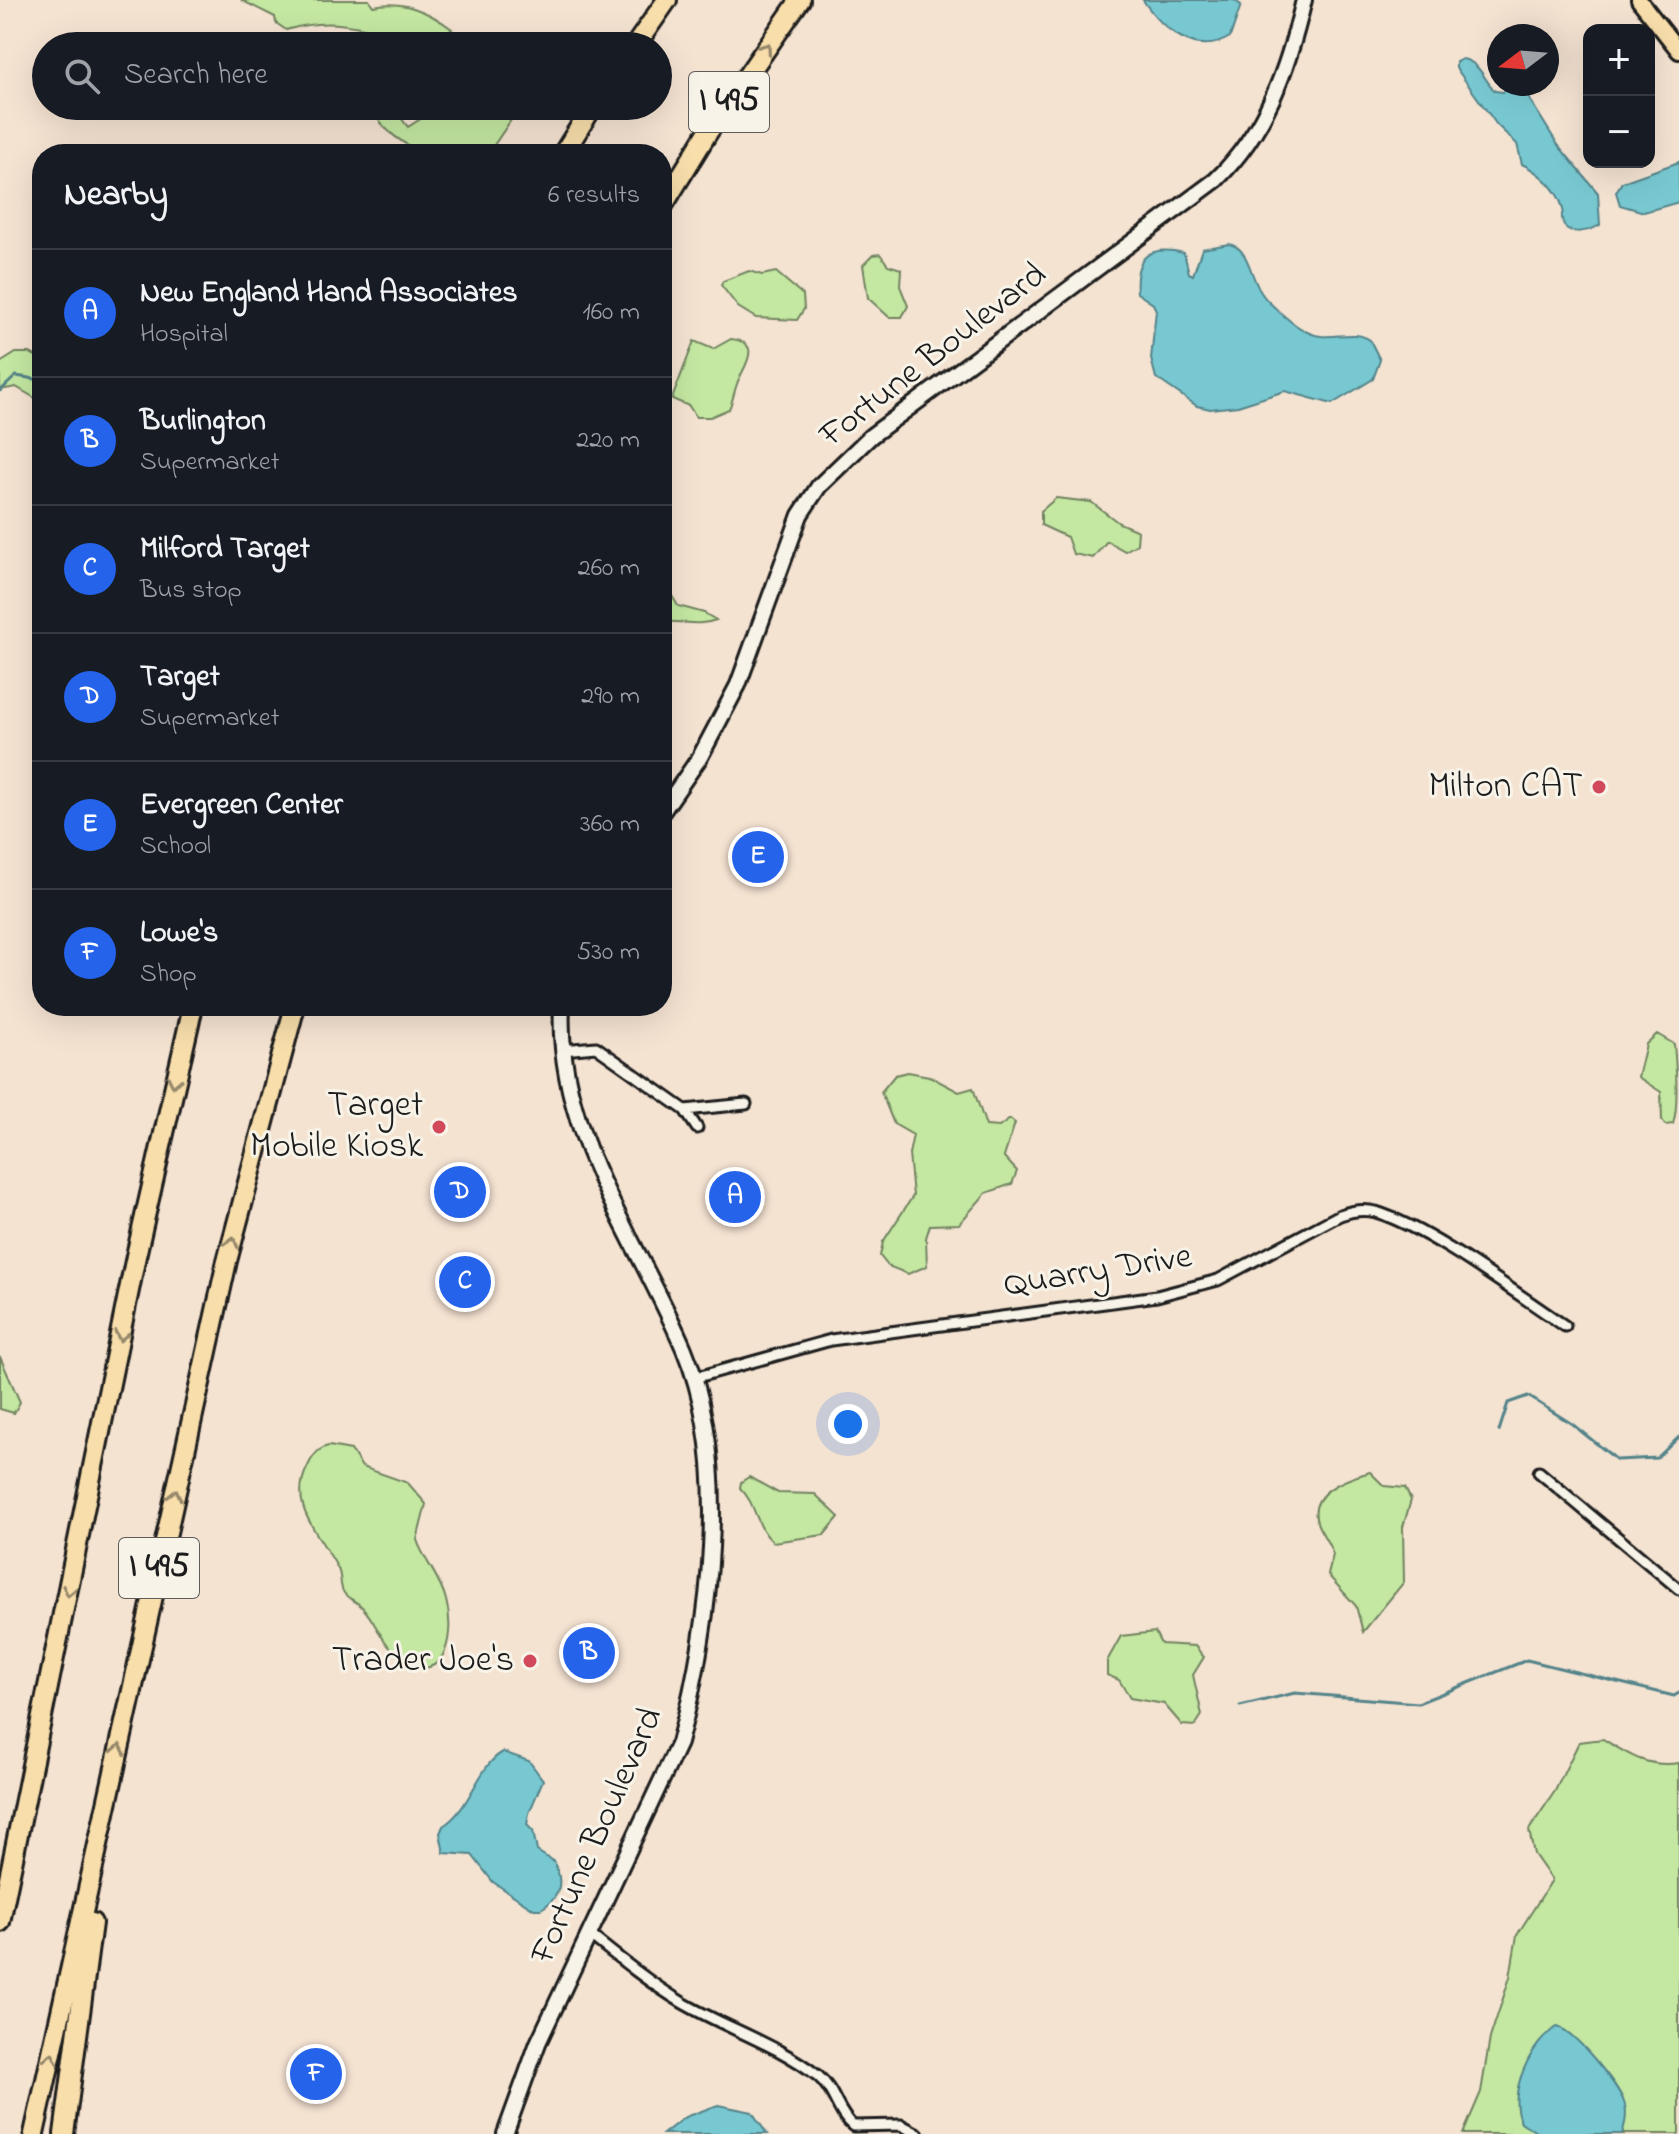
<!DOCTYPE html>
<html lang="en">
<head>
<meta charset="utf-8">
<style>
	:root { --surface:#171b24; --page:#20242c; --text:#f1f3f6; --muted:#9ea1a6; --line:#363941; --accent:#2563eb }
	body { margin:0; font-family:"Indie Flower",sans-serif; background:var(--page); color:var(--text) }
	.controls { position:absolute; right:24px; top:24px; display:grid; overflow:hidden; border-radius:16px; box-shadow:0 8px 32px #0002 }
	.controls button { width:72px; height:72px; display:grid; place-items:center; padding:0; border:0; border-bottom:2px solid var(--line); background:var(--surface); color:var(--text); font:40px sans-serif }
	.compass { position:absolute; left:1487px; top:24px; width:72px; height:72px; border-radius:50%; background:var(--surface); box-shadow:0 8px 32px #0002; rotate:254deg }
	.you { position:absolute; left:848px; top:1424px; width:28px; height:28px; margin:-20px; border:6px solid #fff; border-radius:50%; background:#1a73e8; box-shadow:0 0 0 12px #1a73e833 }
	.badge { display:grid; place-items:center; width:52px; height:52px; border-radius:50%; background:var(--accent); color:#fff; font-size:26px; font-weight:700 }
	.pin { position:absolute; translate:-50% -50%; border:4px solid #fff; box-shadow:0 2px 8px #0006 }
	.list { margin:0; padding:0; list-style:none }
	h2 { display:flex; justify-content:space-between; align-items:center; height:104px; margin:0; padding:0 32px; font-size:34px }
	h2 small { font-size:26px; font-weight:400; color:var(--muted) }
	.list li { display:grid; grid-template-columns:52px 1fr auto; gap:24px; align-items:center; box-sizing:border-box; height:128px; padding:0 32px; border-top:2px solid var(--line) }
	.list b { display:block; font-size:30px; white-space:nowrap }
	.list p { margin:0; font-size:26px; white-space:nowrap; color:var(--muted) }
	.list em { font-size:26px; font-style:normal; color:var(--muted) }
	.icon { flex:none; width:44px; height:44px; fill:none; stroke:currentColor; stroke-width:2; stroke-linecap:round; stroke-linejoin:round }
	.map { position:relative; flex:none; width:1679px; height:2134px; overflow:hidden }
	.search { position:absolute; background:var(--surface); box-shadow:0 8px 32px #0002; left:32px; top:32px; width:640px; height:88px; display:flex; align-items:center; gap:20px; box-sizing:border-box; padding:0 28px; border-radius:44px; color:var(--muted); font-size:30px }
	.panel { position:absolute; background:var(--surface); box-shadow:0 8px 32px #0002; left:32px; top:144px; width:640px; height:872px; border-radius:32px }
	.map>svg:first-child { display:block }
	.green { fill:#c4e8a2; stroke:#70825f; stroke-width:2 }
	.water { fill:#78c8d1; stroke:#538389; stroke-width:2 }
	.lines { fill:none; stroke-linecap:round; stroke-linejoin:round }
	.stream { stroke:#538389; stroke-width:3 }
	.street-casing { stroke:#1c1c1c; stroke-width:15 }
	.secondary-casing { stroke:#1c1c1c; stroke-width:20 }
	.primary-casing { stroke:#1c1c1c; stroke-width:20 }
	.highway-casing { stroke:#1c1c1c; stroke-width:24 }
	.street { stroke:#f7f3e8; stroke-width:9 }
	.secondary { stroke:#f7f3e8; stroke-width:14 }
	.primary { stroke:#f8deab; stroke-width:14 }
	.highway { stroke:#f8deab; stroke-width:18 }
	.oneway { stroke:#95876b }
	.poi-dot { fill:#d1495b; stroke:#f7f3e8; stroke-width:3 }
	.labels { text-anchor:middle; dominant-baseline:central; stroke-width:6; stroke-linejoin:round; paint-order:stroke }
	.shield { fill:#f7f3e8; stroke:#5e5c59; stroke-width:2 }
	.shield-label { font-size:34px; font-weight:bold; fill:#1c1c1c }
	.street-label { font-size:36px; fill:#1c1c1c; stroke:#f7f3e8 }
	.poi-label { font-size:36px; fill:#1c1c1c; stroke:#f7f3e8; text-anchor:end }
</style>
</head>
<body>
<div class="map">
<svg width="1679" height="2134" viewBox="0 0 1679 2134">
	<rect width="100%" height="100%" fill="#f5e3d2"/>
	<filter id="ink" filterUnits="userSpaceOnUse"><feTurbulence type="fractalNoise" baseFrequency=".0125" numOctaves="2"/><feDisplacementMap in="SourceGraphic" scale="16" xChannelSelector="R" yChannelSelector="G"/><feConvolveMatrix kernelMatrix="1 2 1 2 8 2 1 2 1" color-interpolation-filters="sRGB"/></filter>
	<g filter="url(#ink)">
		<path class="green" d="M241,0H369L373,6C403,0 428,11 452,29L433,46L373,44L368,29C338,22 316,21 286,30L276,23L275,17Z
			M374,106H392L408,127L436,109L447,115L496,110L515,114L488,154C470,154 448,158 430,154C410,150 375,127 374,106Z
			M880,254L888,265L901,269L900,286L908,306L902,317H889L868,298L863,265L873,255Z
			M749,271L762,275L776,272L803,295L804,309L797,320L756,318L738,307L721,285L723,281Z
			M731,339C766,343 741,370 737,384C734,392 733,400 729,409L710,417H696L689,406L672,399L694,341L713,349Z
			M16,353H30L42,359V398H35L16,387L0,390V363Z
			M1056,498L1091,502L1119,523L1138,531L1137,544L1125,551L1107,541L1093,558L1073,554L1067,537L1041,525V511Z
			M662,579L678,606L704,613L716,620C698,627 681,620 662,622Z
			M1657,1034L1674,1044C1676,1066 1679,1106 1673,1124L1666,1125L1662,1120L1661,1092L1638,1077L1646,1044Z
			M908,1072L929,1076L959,1092L973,1088L986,1126L999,1127L1010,1119L1015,1123L1004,1157L1017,1171L1012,1184L986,1193L959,1224L930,1225L926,1238L927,1266L908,1274L888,1266L880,1256L883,1242L913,1196L909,1154L913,1135L894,1124L881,1092L895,1075Z
			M0,1357L20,1402L14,1413L0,1409Z
			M329,1446L351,1450L362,1467L408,1483L426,1504L417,1540C424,1561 441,1578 446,1600C457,1640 441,1695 394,1652C380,1639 375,1621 363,1608C357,1601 348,1599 344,1593C339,1586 342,1577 338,1569C322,1536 286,1507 308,1466C312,1457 318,1448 329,1446Z
			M1370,1472L1384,1486L1405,1488L1411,1500L1403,1527L1404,1582L1363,1632L1356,1606L1328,1575L1333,1555C1330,1544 1323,1536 1318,1525C1305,1493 1345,1479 1370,1472Z
			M749,1477L778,1493L815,1494L839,1517L824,1535L773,1542C755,1527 757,1504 740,1488L741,1482Z
			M1155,1632L1161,1644L1195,1646L1204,1657L1193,1675L1202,1715L1195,1726L1182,1725L1164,1704L1130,1698L1119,1680L1107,1675V1661L1121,1636Z
			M1603,1739C1629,1755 1648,1768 1679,1763V2134H1463L1481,2092L1490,2038L1510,1977L1517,1935L1552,1880L1534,1854L1529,1830L1555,1791L1579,1742Z"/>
		<path class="water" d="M1143,0H1234L1241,5L1230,37C1196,58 1162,29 1143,0Z
			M1462,59C1479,61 1484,80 1495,91L1503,92L1513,84L1528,97L1558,145L1598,193L1600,225C1588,232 1564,238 1562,218C1561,209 1565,215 1562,206C1558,189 1537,171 1522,164L1517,144L1497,125L1456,68V62Z
			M1679,162V202L1644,212L1620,205L1616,192L1622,182Z
			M1229,244C1253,249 1248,283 1269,302C1281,314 1304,335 1321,336C1337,338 1356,330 1370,340L1380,360L1373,379L1332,404L1285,391L1238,406L1210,409L1197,406L1156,378L1151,359L1156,310L1153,304L1137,293C1134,256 1149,245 1184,253L1189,273L1193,275L1202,249Z
			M503,1752L529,1761L543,1780L529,1813L527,1825L533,1831L537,1851L554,1862C564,1882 560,1898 541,1909H534L493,1882L472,1855L444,1853L440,1833L443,1826C472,1808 477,1766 503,1752Z
			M1557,2027C1574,2030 1618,2085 1624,2102C1628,2112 1625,2125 1622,2134H1539L1521,2122C1506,2094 1531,2042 1557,2027Z
			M718,2105L752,2112L767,2134H663L685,2117Z"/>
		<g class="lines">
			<path class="stream" d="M0,391L16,376L42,380
				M1499,1431L1508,1403L1528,1396L1572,1424L1617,1460L1657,1458L1679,1437
				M1240,1706L1295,1693L1418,1703L1527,1660L1674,1696L1679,1693"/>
			<g class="street-casing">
				<path id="street" d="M562,1050L596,1047L685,1110
					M697,1128L685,1110L746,1104
					M694,1378L831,1340L1157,1296L1218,1280L1340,1215C1351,1211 1364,1209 1376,1212C1431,1229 1515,1293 1565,1326
					M1539,1472L1679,1589
					M589,1934C620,1959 650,1983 683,2003C728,2029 777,2044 818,2076C835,2090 837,2113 853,2126L901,2125L918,2134"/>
			</g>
			<g class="secondary-casing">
				<path id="secondary" d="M662,812L700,757L738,685L800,515L819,486L871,436L1216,180C1267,130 1288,68 1304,0
					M505,2134L538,2043L679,1743C710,1626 732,1464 684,1349C637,1238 555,1131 562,1006"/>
			</g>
			<g class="primary-casing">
				<path id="primary" d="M1639,0L1679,51"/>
			</g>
			<g class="highway-casing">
				<path id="highway" d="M635,46L667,0
					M563,154L593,106
					M662,207L708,132L800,0
					M0,1922L136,1256L193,1006
					M34,2134L227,1261L295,1006
					M64,2134L92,1923"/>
			</g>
			<use href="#street" class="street"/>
			<use href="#secondary" class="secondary"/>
			<use href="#primary" class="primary"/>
			<use href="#highway" class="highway"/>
		</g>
		<defs><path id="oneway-chevron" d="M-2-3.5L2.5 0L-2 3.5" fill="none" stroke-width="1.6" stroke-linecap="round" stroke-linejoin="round" transform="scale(2)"/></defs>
		<g class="oneway">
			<use href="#oneway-chevron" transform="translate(766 48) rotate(-55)"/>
			<use href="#oneway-chevron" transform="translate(174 1082) rotate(102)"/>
			<use href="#oneway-chevron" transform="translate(232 1242) rotate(-76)"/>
			<use href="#oneway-chevron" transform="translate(121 1336) rotate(101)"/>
			<use href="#oneway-chevron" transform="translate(175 1495) rotate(-78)"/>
			<use href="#oneway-chevron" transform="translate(69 1591) rotate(102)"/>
			<use href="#oneway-chevron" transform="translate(119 1749) rotate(-78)"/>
			<use href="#oneway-chevron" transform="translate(51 2058) rotate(-78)"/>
		</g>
	</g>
	<g class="poi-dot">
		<circle cx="1599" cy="787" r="8"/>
		<circle cx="439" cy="1127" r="8"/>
		<circle cx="530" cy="1661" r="8"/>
	</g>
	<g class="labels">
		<g class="shield">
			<rect x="689" y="72" width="80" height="60" rx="6"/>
			<rect x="119" y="1538" width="80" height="60" rx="6"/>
		</g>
		<g class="shield-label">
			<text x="729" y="102">I 495</text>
			<text x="159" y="1568">I 495</text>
		</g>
		<g class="street-label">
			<text transform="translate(934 356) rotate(-38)">Fortune Boulevard</text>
			<text transform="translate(1098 1272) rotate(-9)">Quarry Drive</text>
			<text transform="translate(598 1836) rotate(-66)">Fortune Boulevard</text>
		</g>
		<g class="poi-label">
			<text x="1583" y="787">Milton CAT</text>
			<text x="423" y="1106">Target<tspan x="423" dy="41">Mobile Kiosk</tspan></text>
			<text x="514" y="1661">Trader Joe's</text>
		</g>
	</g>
</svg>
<div class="controls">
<button>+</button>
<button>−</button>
</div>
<svg class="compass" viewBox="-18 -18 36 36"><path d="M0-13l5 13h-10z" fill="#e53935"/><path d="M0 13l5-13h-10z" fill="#9ea1a6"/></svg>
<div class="you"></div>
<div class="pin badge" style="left:735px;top:1197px">A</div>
<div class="pin badge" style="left:589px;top:1653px">B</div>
<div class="pin badge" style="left:465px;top:1282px">C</div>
<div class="pin badge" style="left:460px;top:1192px">D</div>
<div class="pin badge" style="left:758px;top:857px">E</div>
<div class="pin badge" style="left:316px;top:2074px">F</div>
<div class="search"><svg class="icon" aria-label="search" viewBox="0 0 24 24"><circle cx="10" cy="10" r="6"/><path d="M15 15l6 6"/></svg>Search here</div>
<section class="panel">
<h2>Nearby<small>6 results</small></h2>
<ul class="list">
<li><span class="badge">A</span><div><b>New England Hand Associates</b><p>Hospital</p></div><em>160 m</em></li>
<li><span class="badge">B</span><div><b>Burlington</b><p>Supermarket</p></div><em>220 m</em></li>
<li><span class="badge">C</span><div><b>Milford Target</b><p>Bus stop</p></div><em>260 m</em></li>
<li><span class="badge">D</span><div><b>Target</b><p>Supermarket</p></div><em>290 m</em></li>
<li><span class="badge">E</span><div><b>Evergreen Center</b><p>School</p></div><em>360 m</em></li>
<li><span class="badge">F</span><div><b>Lowe's</b><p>Shop</p></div><em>530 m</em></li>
</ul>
</section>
</div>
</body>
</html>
